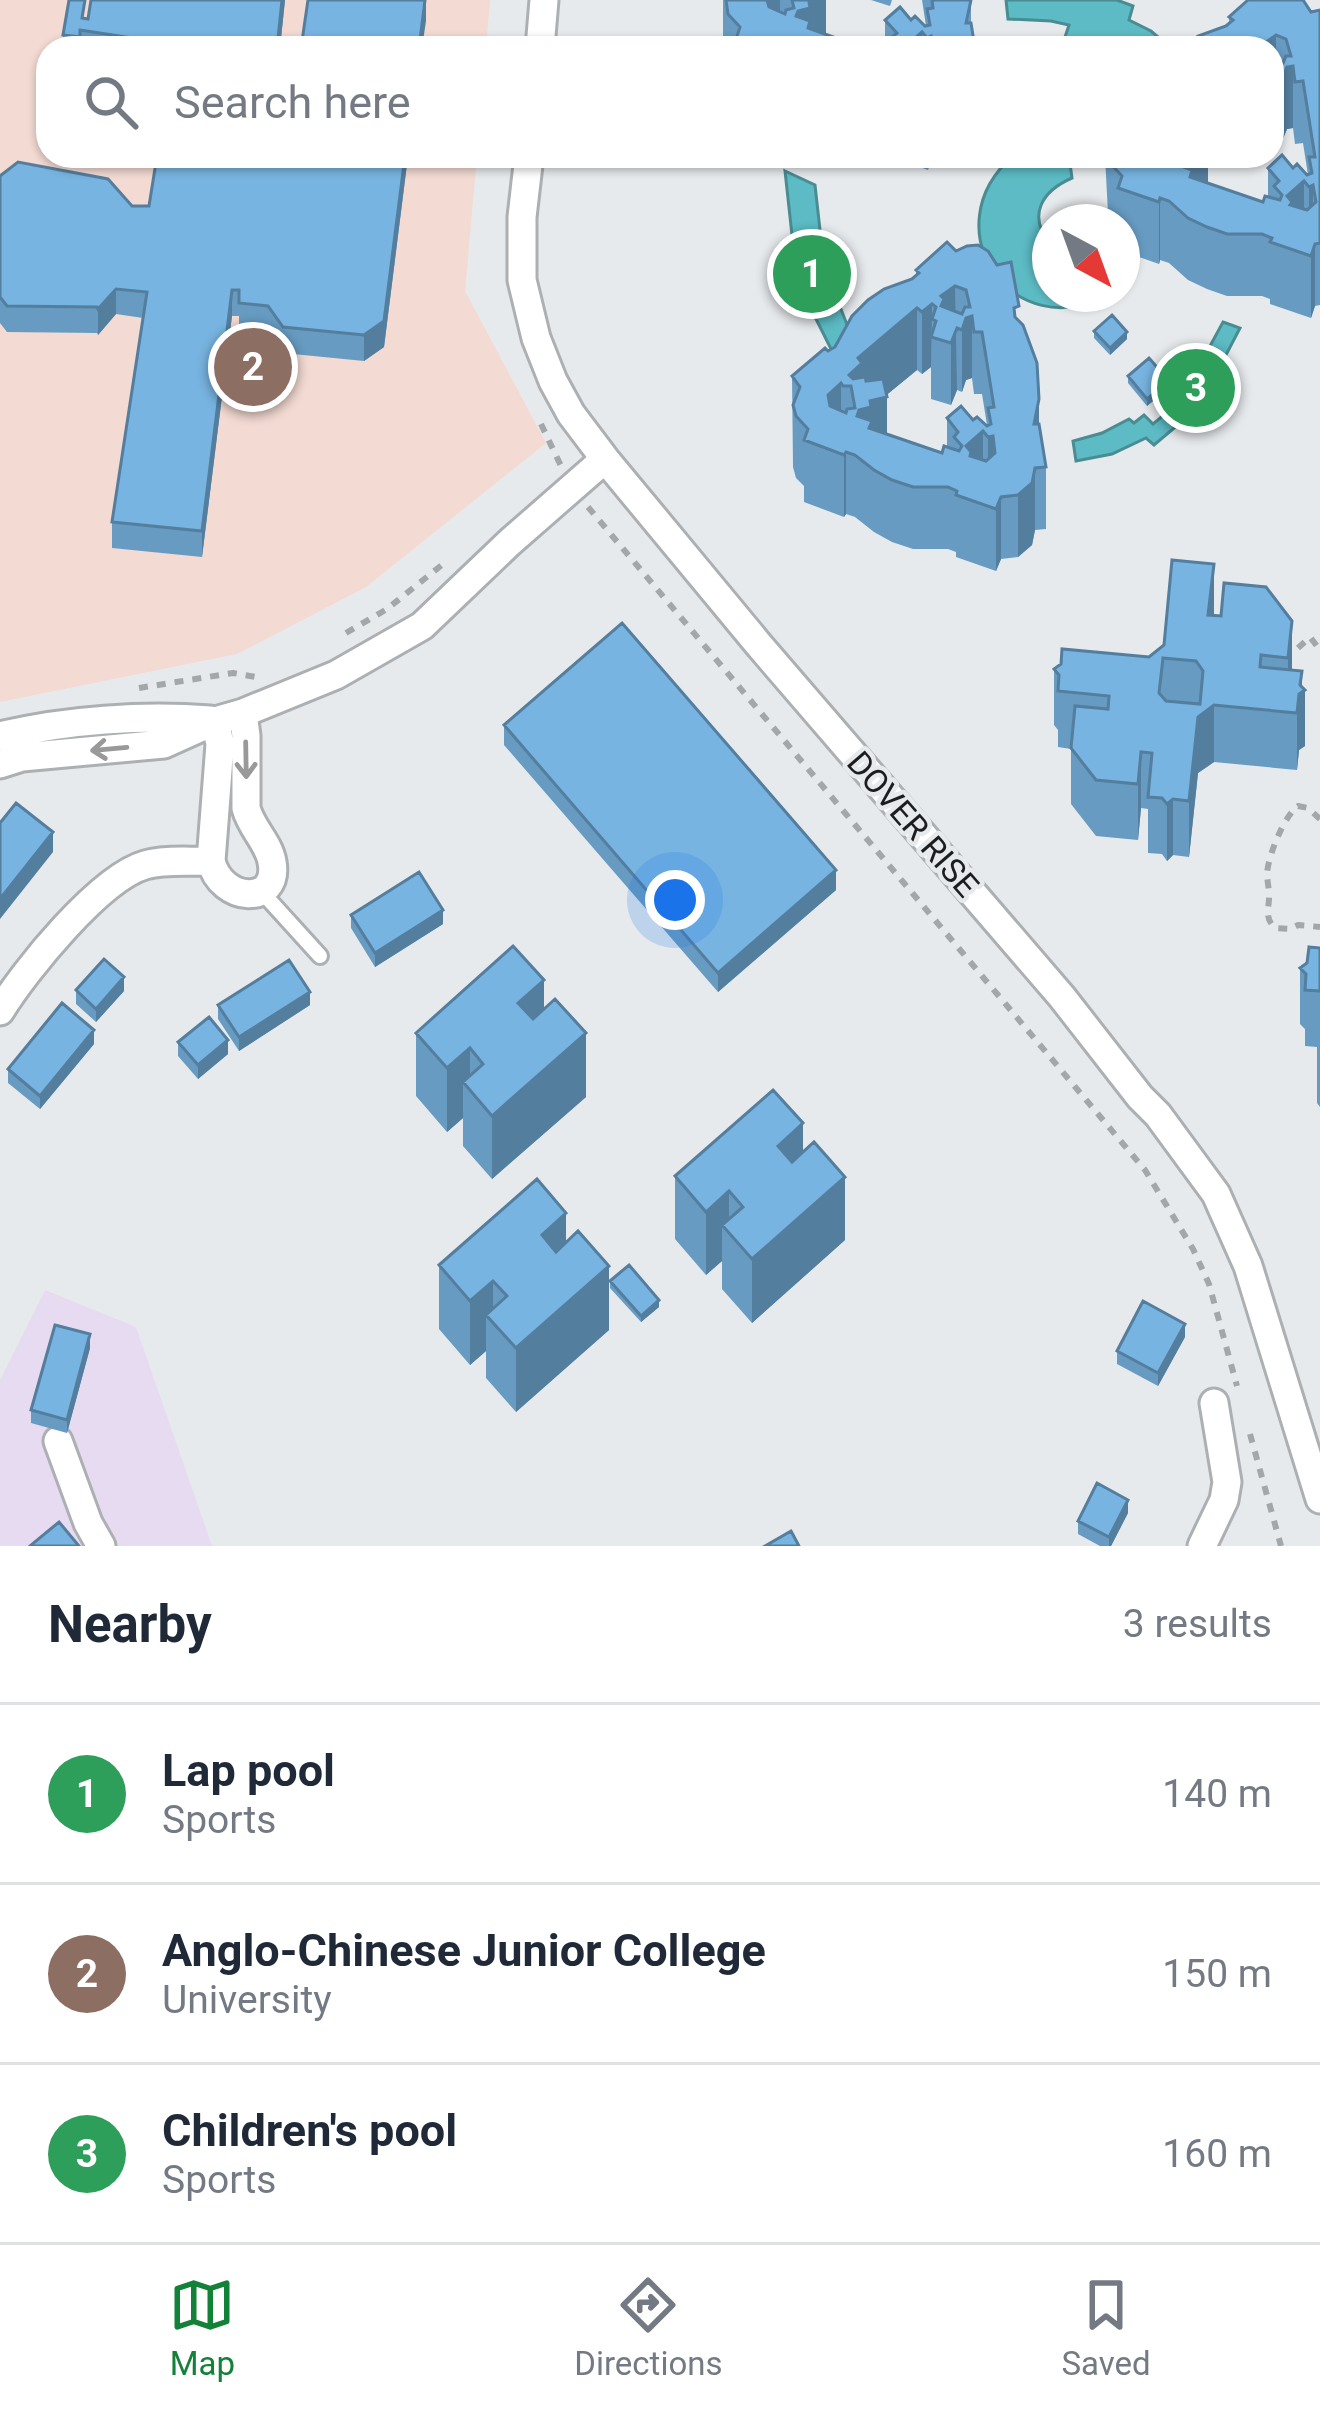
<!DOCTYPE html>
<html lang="en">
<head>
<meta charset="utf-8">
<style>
	:root { --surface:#fff; --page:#f2f2f3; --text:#1f2937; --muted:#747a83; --line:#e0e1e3; --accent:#138137 }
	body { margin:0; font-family:Roboto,sans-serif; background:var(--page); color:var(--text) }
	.compass { position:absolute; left:1032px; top:204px; width:108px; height:108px; border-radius:50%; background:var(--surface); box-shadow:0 3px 9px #0004; rotate:139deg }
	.you { position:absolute; left:675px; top:900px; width:42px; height:42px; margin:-30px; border:9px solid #fff; border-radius:50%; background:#1a73e8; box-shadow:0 0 0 18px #1a73e833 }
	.badge { display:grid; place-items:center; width:78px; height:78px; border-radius:50%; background:var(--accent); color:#fff; font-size:39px; font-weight:700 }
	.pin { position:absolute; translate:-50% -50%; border:6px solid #fff; box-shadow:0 3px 12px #0006 }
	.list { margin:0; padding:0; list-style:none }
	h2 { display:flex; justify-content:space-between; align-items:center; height:156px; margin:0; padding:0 48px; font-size:51px }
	h2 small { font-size:39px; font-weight:400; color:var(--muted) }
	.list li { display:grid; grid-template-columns:78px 1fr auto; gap:36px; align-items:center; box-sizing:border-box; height:180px; padding:0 48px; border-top:3px solid var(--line) }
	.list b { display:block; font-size:45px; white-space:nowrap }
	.list p { margin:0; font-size:39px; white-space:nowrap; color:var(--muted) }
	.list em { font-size:39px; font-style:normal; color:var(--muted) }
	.icon { flex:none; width:66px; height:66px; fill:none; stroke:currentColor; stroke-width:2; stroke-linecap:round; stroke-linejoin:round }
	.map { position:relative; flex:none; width:1320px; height:1546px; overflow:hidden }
	.search { position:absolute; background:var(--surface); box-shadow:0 3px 9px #0004; left:36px; right:36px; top:36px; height:132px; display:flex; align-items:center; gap:30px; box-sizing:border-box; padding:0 42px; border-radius:36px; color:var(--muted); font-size:45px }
	.sheet { height:696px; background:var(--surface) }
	nav { display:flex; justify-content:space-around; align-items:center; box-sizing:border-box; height:168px; border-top:3px solid var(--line); background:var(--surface); font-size:33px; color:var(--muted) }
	nav a { display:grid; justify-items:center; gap:6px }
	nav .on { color:var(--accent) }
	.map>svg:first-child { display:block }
	.commercial { fill:#e6dbf0 }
	.education { fill:#f3dad2 }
	.water { fill:#5cbbc4; stroke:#498c92; stroke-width:3 }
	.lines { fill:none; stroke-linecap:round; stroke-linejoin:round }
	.service-casing { stroke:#adb0b3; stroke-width:20 }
	.minor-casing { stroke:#adb0b3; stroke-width:33 }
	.path { stroke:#a4a7a9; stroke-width:6; stroke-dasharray:9 9; stroke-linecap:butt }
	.service { stroke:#fff; stroke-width:14 }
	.minor { stroke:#fff; stroke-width:27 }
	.wall { fill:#679bc2; fill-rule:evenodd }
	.shaded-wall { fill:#547e9e }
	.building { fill:#78b4e1; stroke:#547e9e; stroke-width:3; fill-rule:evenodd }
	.oneway { stroke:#99999a }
	.labels { text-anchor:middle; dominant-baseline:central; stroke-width:9; stroke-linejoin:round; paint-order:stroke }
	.street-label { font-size:33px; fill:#1c1d1e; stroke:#e7eaed }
</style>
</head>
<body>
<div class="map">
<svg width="1320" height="1546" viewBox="0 0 1320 1546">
	<rect width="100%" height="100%" fill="#e7eaed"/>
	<path class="commercial" d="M45,1290L136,1327L212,1546H0V1380Z"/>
	<path class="education" d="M0,0H490L486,48H48V156H477L465,291L546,443L366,587L237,654L0,702Z"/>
	<path class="water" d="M1006,0H1117L1133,6L1129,20L1151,31L1171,48H1131L1116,42L1112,48H1068L1062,46L1069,25L1051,21L1008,19Z
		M1013,156H1069L1072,178C1042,191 1027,215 1050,244V294H1109C1013,348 930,228 1013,156Z
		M785,171L815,185L824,266L857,350L837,361L797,281Z
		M1223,322L1240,328L1226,355L1201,385L1211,397L1154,445L1146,438L1112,454L1076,461L1073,441L1102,433L1129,419L1134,423L1144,415L1153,424L1192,392L1181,381L1209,348Z"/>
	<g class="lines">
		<g class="service-casing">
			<path id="service" d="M261,891L320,956"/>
		</g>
		<g class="minor-casing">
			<path id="minor" d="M540,48L544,0
				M529,156L522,217V280L536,338L553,381L571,414L605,459L759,645L1062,997L1140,1097L1158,1115L1216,1194L1248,1266L1320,1499
				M215,721L220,744L211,861C221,903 280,906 272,862C269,843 251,828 246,808V736L243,713
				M0,736C66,720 143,715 210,720
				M0,764L22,757L164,744L215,721L243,713L336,675L422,626L510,542L605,459
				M0,1011C25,970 100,878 145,865C165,859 191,862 211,861
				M58,1441L88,1523L101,1546
				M1202,1546L1224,1500L1227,1482L1214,1403"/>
		</g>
		<path class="path" d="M541,424L561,466
			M588,507L1145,1170L1193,1249L1209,1284L1237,1386
			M346,633L387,609L443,564
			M1298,648L1310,637L1320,650
			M139,688L233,673L256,677
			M1320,819L1308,808L1298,806C1284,816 1268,856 1267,874C1267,879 1269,889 1269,893C1270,908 1263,916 1275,928L1290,929L1298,925L1320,927
			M1250,1434L1281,1546"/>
		<use href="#service" class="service"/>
		<use href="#minor" class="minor"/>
	</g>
	<path class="wall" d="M91,0H285L280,48H63V35L86,18L88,19Z
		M723,0H826V34L864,48H726V39L723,37Z
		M871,0H892L890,6Z
		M922,0H971V23L975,48H883H885V20H911L926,26Z
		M1320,10V305L1315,306L1311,318L1270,304V299L1262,296H1227L1207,289L1188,280L1169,263L1160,260L1159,264L1122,251V222H1109L1108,214L1105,156H1208V183L1263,202L1268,196V168H1293L1308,175L1303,143L1295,144L1293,128L1287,129L1282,141L1278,139L1272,48L1226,26L1229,24V17Z
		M157,156H408L384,347L364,361L283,353L268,332L239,329V316H232L202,557L112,548V522L143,318L116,314L98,335L97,333L7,332L0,323V176L132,206H149Z
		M889,156H951L933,157L928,170Z
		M947,242L1019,321L1046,467V529L1035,530L1032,545L1018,557L1001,559L996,571L956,557V552L948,549H913L892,542L874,532L855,517L846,514L844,517L804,502V486L796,478L793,467L792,376L835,347L916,276V270ZM931,367V399L951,405L957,390L962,392L966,380L972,378L974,394H982L987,425L973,420L947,418V447L942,453L887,434L886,395L917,370L922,374Z
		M1094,331L1127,339L1110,355L1094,338Z
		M1128,376L1169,388L1147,406L1128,383Z
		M1266,587L1292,670L1302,686L1305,746L1299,750L1297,770L1214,762L1198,773L1189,857L1173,855L1167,861L1162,854L1148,853V809L1141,808L1138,840L1096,836L1071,804V749L1058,747V730L1054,725V669L1149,657L1214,616H1221Z
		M504,725L836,890L718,992L504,745Z
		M351,915L443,924L375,967L351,928Z
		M1320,948V1107L1317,1103V1047L1305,1046V1029L1300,1024V968Z
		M76,990L124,991L96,1022L76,1004Z
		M218,1005H310L239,1051L218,1019Z
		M544,1009L586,1097L492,1179L463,1146V1118L447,1132L416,1096V1033Z
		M178,1042L228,1054L198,1079L178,1056Z
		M94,1044L40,1109L8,1083V1069Z
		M803,1153L845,1240L752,1323L722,1289V1261L706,1275L675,1239V1176Z
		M566,1242L609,1330L516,1412L486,1378V1351L470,1365L439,1329V1265Z
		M610,1281L659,1307L641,1322L610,1288Z
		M1185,1337L1158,1386L1117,1364V1351Z
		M90,1348L67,1433L31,1423V1410Z
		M1128,1513L1111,1546H1100L1078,1534V1521Z"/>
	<path class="shaded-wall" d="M282,0H285L280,48H277Z
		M426,0V21L422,48H419Z
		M767,0H780V46Z
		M792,0H826V48H796Z
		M922,32V48H905Z
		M1276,35V83L1278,77V139L1272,154V48H1262V45Z
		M1293,66V128L1287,129L1282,141V79L1287,67Z
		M405,156H408L384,347L364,361V335Z
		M1176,156H1208V209L1176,181Z
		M1304,181V243L1287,196Z
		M1313,185V247L1309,249V187Z
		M1160,198V260L1159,264V202Z
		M1315,244V306L1311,318V256Z
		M955,286L957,390L951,405V343L941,340V296Z
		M116,289V314L98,335V309Z
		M232,290V316L202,557V531Z
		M932,304L931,367L922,374V312Z
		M917,308V370L883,398L887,397V459L855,431V408L849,375L858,358Z
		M972,316V378L966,380L962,392V330L966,318Z
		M1127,332V339L1110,355V348Z
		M1169,381V388L1147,406V399Z
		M841,383V445L828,395Z
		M1039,399V461L1035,468V530L1032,545L1018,557V495Z
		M983,431V493L966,446Z
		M993,436V498L988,499V437Z
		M846,452V514L844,517V455Z
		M1001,497V559L996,571V509Z
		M1214,564V621L1208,615Z
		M1292,621V677L1288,714V658Z
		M1302,671V692L1305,690V746L1299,750L1297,770V713Z
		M1214,705V762L1198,773L1189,857V801L1198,717Z
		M1141,752V808L1138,840V784Z
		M1173,799V855L1167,861V804Z
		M53,832V852L0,919V899Z
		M836,870V890L718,992V973Z
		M443,910V924L375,967V953Z
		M124,977V991L96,1022V1009Z
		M544,980V1044L518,1003Z
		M310,992V1005L239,1051V1037Z
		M94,1030V1044L40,1109V1096Z
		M586,1033V1097L492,1179V1116Z
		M228,1040V1054L198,1079V1065Z
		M470,1048V1090L463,1082V1118L447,1132V1068Z
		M803,1123V1187L778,1146Z
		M845,1177V1240L752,1323V1259Z
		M729,1191V1233L722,1225V1261L706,1275V1212Z
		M566,1213V1277L542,1235Z
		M609,1266V1330L516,1412V1348Z
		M493,1281V1323L486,1315V1351L470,1365V1301Z
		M659,1300V1307L641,1322V1316Z
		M1185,1324V1337L1158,1386V1373Z
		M90,1334V1348L67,1433V1420Z
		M1128,1500V1513L1111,1546H1109V1537Z"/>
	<path class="building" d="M69,0H85L82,18L88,19L91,0H282L277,48H172V44L80,30V37L63,35Z
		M308,0H425L419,48H301Z
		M726,0H767L769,7L785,14L786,10L794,8L792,0H818L809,2L810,8L798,11L796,16L810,21L808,28L864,48H760L736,39L740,27L728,14Z
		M932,0H971L966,23H971L975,48H933L931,36L927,38L922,32L905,47L906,48H899L892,37L897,33L885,20L900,7L911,20L915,16L925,26L930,25L927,9L933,8Z
		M1248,0H1303L1311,12L1320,10V243L1315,244L1311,256L1270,242L1272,238L1262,234H1227L1207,227L1188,218L1169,201L1160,198L1159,202L1118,188L1122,176L1110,163L1108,156H1151L1167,162L1168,158L1176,156H1192L1181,160L1178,165L1192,170L1190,177L1263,202L1265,196L1280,200L1282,195L1274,186L1279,181L1268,168L1282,155L1293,168L1297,164L1307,175L1312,173L1309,157H1315L1303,81L1295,82L1293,66L1287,67L1282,79L1278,77L1272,92V59L1283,63L1286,56H1291L1286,39L1276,35L1262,45L1265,48H1182L1198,36L1226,26L1233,20L1229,17ZM1304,181L1309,187L1313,185L1316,202L1307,210L1290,205L1292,202L1287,196Z
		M157,156H405L384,321L364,335L283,327L268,306L239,303V290H232L202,531L112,522L147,292L116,289L98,309L97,307L7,306L0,297V176L18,162L108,179L132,206H149Z
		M947,242L956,251L967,246L978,245L988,251L997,265L1011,262L1019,306L1014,308L1015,317L1023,325L1037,363L1039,399L1034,424H1039L1046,467L1035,468L1032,483L1018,495L1001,497L996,509L956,495L957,491L948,487H913L892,480L874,470L855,455L846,452L844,455L804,440L808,429L796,416L793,405L800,387L792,376L825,348L828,351L835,347L852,316L868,300L884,289L912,279L919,273L916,270ZM955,286L966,290L970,307H965L962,314L941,306L944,299L941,296ZM932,304L936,307L932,319L936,321L931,337L951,343L957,328L962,330L966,318L972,316L974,332H982L994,407L988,408L991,424L987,426L977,417L973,420L961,406L947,418L958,432L954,437L962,446L959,451L944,446L942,453L869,428L872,421L857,416L859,410L871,407L870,401L887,397L883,379L866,381L865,377L853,379L849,375L862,363L858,358L917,308L922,312ZM841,383L843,386H851L855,408L847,409L846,413L830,406L828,395ZM983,431L988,437L993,436L995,453L986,461L970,456L971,452L966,446Z
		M1112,315L1127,332L1110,348L1094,331Z
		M1149,358L1169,381L1147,399L1128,376Z
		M1172,560L1214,564L1208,615L1221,616L1224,583L1266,587L1292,621L1288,658L1261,655L1260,667L1302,671L1300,685L1305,690L1299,694L1297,713L1214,705L1198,717L1189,801L1173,799L1167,804L1162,798L1148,797L1152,753L1141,752L1138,784L1096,780L1071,748L1075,706L1108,709L1109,696L1058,691L1059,675L1054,669L1061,664L1062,649L1149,657L1164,645ZM1163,658L1196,661L1203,671L1200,704L1166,701L1159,693Z
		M622,623L836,870L718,973L504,725Z
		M16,803L53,832L0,899V823Z
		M419,872L443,910L375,953L351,915Z
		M513,946L544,980L518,1003L533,1019L555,999L586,1033L492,1116L463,1082L483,1064L470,1048L447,1068L416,1033Z
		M1309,947L1320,948V991L1305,990L1306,974L1300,968L1307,963Z
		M104,959L124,977L96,1009L76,990Z
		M289,960L310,992L239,1037L218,1005Z
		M62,1003L94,1030L40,1096L8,1069Z
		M209,1017L228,1040L198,1065L178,1042Z
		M773,1090L803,1123L778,1146L792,1162L814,1142L845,1177L752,1259L722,1225L743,1207L729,1191L706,1212L675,1176Z
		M537,1179L566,1213L542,1235L556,1252L578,1231L609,1266L516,1348L486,1315L507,1296L493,1281L470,1301L439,1265Z
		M629,1265L659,1300L641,1316L610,1281Z
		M1143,1301L1185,1324L1158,1373L1117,1351Z
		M55,1325L90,1334L67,1420L31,1410Z
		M1097,1483L1128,1500L1109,1537L1078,1521Z
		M59,1522L79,1546H30Z
		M791,1531L799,1546H765Z"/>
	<defs><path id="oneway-shaft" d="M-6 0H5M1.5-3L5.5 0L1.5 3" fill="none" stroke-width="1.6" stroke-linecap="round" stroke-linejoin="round" transform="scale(3)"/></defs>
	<g class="oneway">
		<use href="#oneway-shaft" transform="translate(109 749) rotate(175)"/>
		<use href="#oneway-shaft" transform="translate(246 760) rotate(89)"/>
	</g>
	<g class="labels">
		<g class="street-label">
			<text transform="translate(913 824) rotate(49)">DOVER RISE</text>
		</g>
	</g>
</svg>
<svg class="compass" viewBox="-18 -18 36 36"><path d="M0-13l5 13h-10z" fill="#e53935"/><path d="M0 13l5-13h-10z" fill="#747a83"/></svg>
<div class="you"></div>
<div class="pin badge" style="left:812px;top:274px;background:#2e9e5b">1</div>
<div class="pin badge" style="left:253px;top:367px;background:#8d6e63">2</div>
<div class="pin badge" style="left:1196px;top:388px;background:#2e9e5b">3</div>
<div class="search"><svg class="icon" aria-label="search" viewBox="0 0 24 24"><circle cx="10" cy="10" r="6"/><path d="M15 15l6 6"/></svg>Search here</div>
</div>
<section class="sheet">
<h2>Nearby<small>3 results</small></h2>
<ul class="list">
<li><span class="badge" style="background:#2e9e5b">1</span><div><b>Lap pool</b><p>Sports</p></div><em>140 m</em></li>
<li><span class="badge" style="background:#8d6e63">2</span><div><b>Anglo-Chinese Junior College</b><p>University</p></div><em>150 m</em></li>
<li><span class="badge" style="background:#2e9e5b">3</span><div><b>Children's pool</b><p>Sports</p></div><em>160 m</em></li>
</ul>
</section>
<nav>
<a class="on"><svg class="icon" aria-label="map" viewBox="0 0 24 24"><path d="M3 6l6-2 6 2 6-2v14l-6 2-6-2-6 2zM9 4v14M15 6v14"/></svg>Map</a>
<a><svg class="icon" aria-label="directions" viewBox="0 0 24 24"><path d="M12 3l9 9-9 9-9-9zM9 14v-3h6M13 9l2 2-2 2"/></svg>Directions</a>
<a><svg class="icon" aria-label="saved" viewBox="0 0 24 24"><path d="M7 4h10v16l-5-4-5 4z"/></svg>Saved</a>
</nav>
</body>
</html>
